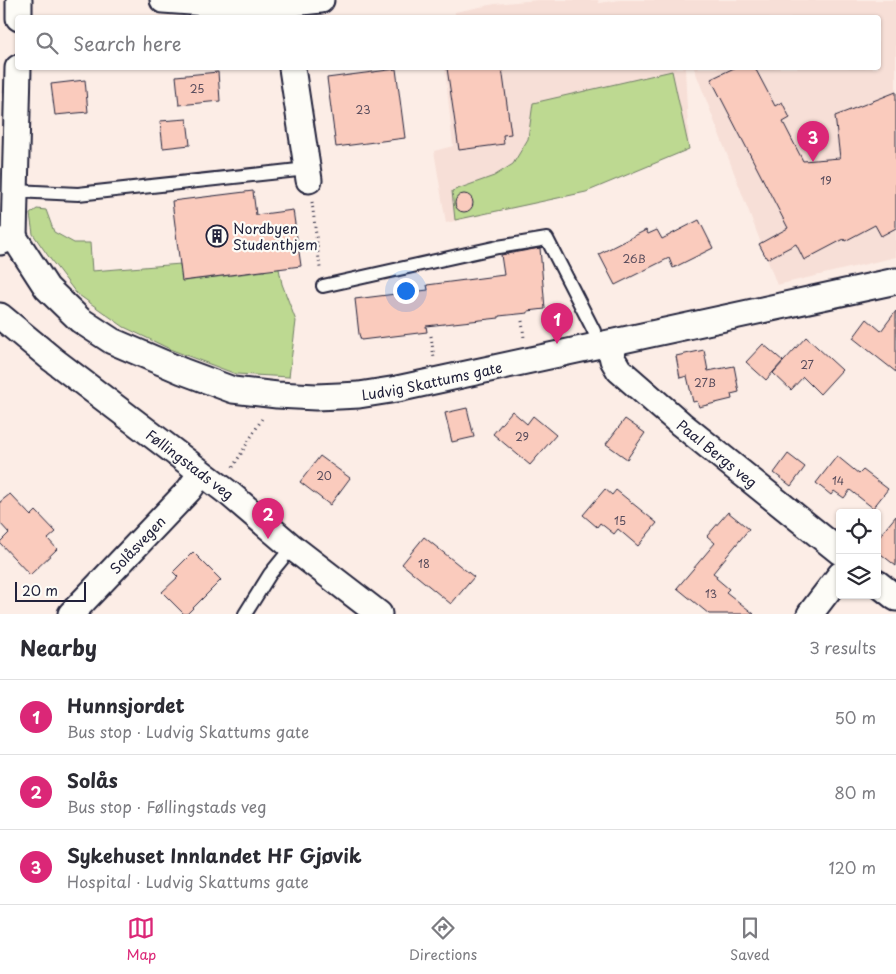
<!DOCTYPE html>
<html lang="en">
<head>
<meta charset="utf-8">
<style>
	:root { --surface:#fff; --page:#f7f7f7; --text:#2b2b33; --muted:#7c7c81; --line:#e1e1e2; --accent:#db2777 }
	body { margin:0; font-family:"Playpen Sans",sans-serif; background:var(--page); color:var(--text) }
	.controls { position:absolute; right:15px; bottom:15px; display:grid; overflow:hidden; border-radius:5px; box-shadow:0 1px 4px #0004 }
	.controls button { width:45px; height:45px; display:grid; place-items:center; padding:0; border:0; border-bottom:1px solid var(--line); background:var(--surface); color:var(--text); font:25px sans-serif }
	.scale { position:absolute; left:15px; bottom:12px; width:71px; box-sizing:border-box; padding-left:5px; border:2px solid #22223b; border-top:0; font-size:14px; line-height:18px; white-space:nowrap; color:#22223b; -webkit-text-stroke:4px #fdfcf7; paint-order:stroke }
	.you { position:absolute; left:405px; top:290px; width:18px; height:18px; margin:-12px; border:4px solid #fff; border-radius:50%; background:#1a73e8; box-shadow:0 0 0 8px #1a73e833 }
	.badge { display:grid; place-items:center; width:32px; height:32px; border-radius:50%; background:var(--accent); color:#fff; font-size:16px; font-weight:700 }
	.pin { position:absolute; translate:-50% -41px; filter:drop-shadow(0 1px 2px #0008) }
	.pin::after { content:''; position:absolute; top:26px; width:18px; height:15px; background:inherit; clip-path:polygon(0 0,100% 0,50% 100%) }
	.list { margin:0; padding:0; list-style:none }
	h2 { display:flex; justify-content:space-between; align-items:center; height:65px; margin:0; padding:0 20px; font-size:21px }
	h2 small { font-size:16px; font-weight:400; color:var(--muted) }
	.list li { display:grid; grid-template-columns:32px 1fr auto; gap:15px; align-items:center; box-sizing:border-box; height:75px; padding:0 20px; border-top:1px solid var(--line) }
	.list b { display:block; font-size:19px; white-space:nowrap }
	.list p { margin:0; font-size:16px; white-space:nowrap; color:var(--muted) }
	.list em { font-size:16px; font-style:normal; color:var(--muted) }
	.icon { flex:none; width:28px; height:28px; fill:none; stroke:currentColor; stroke-width:2; stroke-linecap:round; stroke-linejoin:round }
	.map { position:relative; flex:none; width:896px; height:614px; overflow:hidden }
	.search { position:absolute; background:var(--surface); box-shadow:0 1px 4px #0004; left:15px; right:15px; top:15px; height:55px; display:flex; align-items:center; gap:12px; box-sizing:border-box; padding:0 18px; border-radius:5px; color:var(--muted); font-size:19px }
	.sheet { height:290px; background:var(--surface) }
	nav { display:flex; justify-content:space-around; align-items:center; box-sizing:border-box; height:70px; border-top:1px solid var(--line); background:var(--surface); font-size:14px; color:var(--muted) }
	nav a { display:grid; justify-items:center; gap:2px }
	nav .on { color:var(--accent) }
	.map>svg:first-child { display:block }
	.built { fill:#f7dfd7 }
	.green { fill:#bdd991; stroke:#707e66 }
	.building { fill:#facbbd; stroke:#22223b }
	.lines { fill:none; stroke-linecap:round; stroke-linejoin:round }
	.service-casing { stroke:#22223b; stroke-width:16 }
	.minor-casing { stroke:#22223b; stroke-width:29 }
	.path { stroke:#22223b; stroke-width:3; stroke-dasharray:1 4; stroke-linecap:butt }
	.service { stroke:#fdfcf7; stroke-width:12 }
	.minor { stroke:#fdfcf7; stroke-width:25 }
	.labels { text-anchor:middle; dominant-baseline:central; stroke-width:4.5; stroke-linejoin:round; paint-order:stroke }
	.number-label { font-size:11px; fill:#584c5c }
	.poi-label { font-size:14px; fill:#22223b; stroke:#fdfcf7; text-anchor:start }
	.street-label { font-size:14px; fill:#22223b; stroke:#fdfcf7 }
</style>
</head>
<body>
<div class="map">
<svg width="896" height="614" viewBox="0 0 896 614">
	<rect width="100%" height="100%" fill="#fcede6"/>
	<filter id="ink" filterUnits="userSpaceOnUse"><feTurbulence type="fractalNoise" baseFrequency=".02" numOctaves="2"/><feDisplacementMap in="SourceGraphic" scale="10" xChannelSelector="R" yChannelSelector="G"/><feConvolveMatrix kernelMatrix="1 2 1 2 8 2 1 2 1" color-interpolation-filters="sRGB"/></filter>
	<g filter="url(#ink)">
		<path class="built" d="M538,0H598L599,3L620,0H896V257L777,285L694,68H878V18H455V12L495,4Z
			M445,68H685L689,149L586,192L446,223L434,151L453,146Z"/>
		<path class="green" d="M672,71L689,149L586,192L455,220L452,191L494,176L513,164L528,139L533,103Z
			M37,209L46,210L54,232L74,243H90L92,271L181,264L184,281L265,271L263,253L270,223L282,284L296,321L289,377L236,374L172,350L124,327L76,293L51,260L33,234L30,214Z"/>
		<path class="building" d="M447,68H502L511,134L503,135L504,144L459,150Z
			M734,68H755L775,106L782,102L790,118L783,122L803,161L840,158L835,116L896,92V228L881,236L875,225L845,241L844,239L804,260L796,244L767,259L759,244L788,228L711,79Z
			M396,69L405,138L336,147L327,78Z
			M218,72L220,101L179,105L176,76Z
			M85,80L88,112L55,115L51,84Z
			M187,119L190,145L163,148L160,121Z
			M253,191L256,215L293,210L301,266L182,281L172,201Z
			M455 203a9 9 0 1 1 18 0a9 9 0 1 1-18 0Z
			M699,220L713,248L673,268L669,258L615,285L599,254L646,230L648,234L657,230L662,239Z
			M540,248L545,309L528,311V313L499,316V318L426,326L427,332L361,340L359,334L355,299L428,290L427,285L504,275L501,255Z
			M896,311V372L853,338L867,319L881,331Z
			M806,337L842,370L820,394L803,377L791,390L773,373Z
			M763,344L783,361L766,380L746,362Z
			M704,350L708,371L734,366L739,392L731,394L732,399L699,407L697,401L693,402L687,376L680,378L676,356Z
			M467,408L474,437L452,442L445,413Z
			M512,411L527,424L533,416L556,435L530,465L493,434Z
			M625,419L645,433L627,459L606,444Z
			M788,454L805,467L791,486L774,473Z
			M320,456L350,478L330,505L300,482Z
			M837,456L859,474L863,470L888,489L873,508L850,490L844,498L834,491L831,495L816,483Z
			M605,489L612,495L616,490L657,523L638,546L618,529L614,534L600,523L597,527L583,515Z
			M10,494L31,516L36,511L56,532L48,539L57,549L30,575L0,543V542L9,533L0,523V502Z
			M728,512L749,529L713,573L717,576L716,578L729,589L726,592L754,614H709L677,588L715,543L707,536Z
			M896,516V566L877,551V539Z
			M424,537L474,577L451,604L402,564Z
			M193,552L221,580L187,614H184L162,592L178,577L173,572Z"/>
		<g class="lines">
			<g class="service-casing">
				<path id="service" d="M15,191L78,194L307,169
					M323,286L498,247L547,239L594,331L598,346
					M245,614L270,574L292,547"/>
			</g>
			<g class="minor-casing">
				<g id="minor">
					<path d="M163,0L219,4H282L321,0"/>
					<path d="M19,18V0"/>
					<path d="M292,68L309,180"/>
					<path id="s1" d="M14,237L47,288L80,320L112,341L182,371L233,390L277,395L316,397L339,396L359,395L397,389L896,281"/>
					<path d="M0,242L14,237L18,68"/>
					<path id="s2" d="M0,316L52,359L231,495L292,547L379,614"/>
					<path id="s3" d="M609,343L613,360L619,370L681,424L840,552"/>
					<path d="M877,583L896,598"/>
					<path id="s4" d="M71,614L189,490L201,473"/>
					<path d="M810,614L840,575"/>
				</g>
			</g>
			<path class="path" d="M312,202L320,268
				M522,321L524,338
				M431,336L434,358
				M233,467L263,417"/>
			<use href="#service" class="service"/>
			<use href="#minor" class="minor"/>
		</g>
	</g>
	<defs>
		<g id="building-ring" transform="scale(1.125)"><circle r="9.5" fill="#fdfcf7" stroke="#22223b" stroke-width="1.5"/><path d="M-4-6H4V6H1V3H-1V6H-4ZM-2.5-4.3h1.7v1.8h-1.7ZM.8-4.3h1.7v1.8H.8ZM-2.5-1h1.7V.8h-1.7ZM.8-1h1.7V.8H.8Z" fill="#22223b"/></g>
	</defs>
	<g fill-rule="evenodd">
		<use href="#building-ring" x="217" y="236"/>
	</g>
	<g class="labels">
		<g class="number-label">
			<text x="197" y="88">25</text>
			<text x="363" y="109">23</text>
			<text x="826" y="180">19</text>
			<text x="634" y="258">26B</text>
			<text x="807" y="364">27</text>
			<text x="705" y="382">27B</text>
			<text x="522" y="436">29</text>
			<text x="324" y="475">20</text>
			<text x="838" y="480">14</text>
			<text x="620" y="520">15</text>
			<text x="424" y="563">18</text>
			<text x="711" y="593">13</text>
		</g>
		<g class="poi-label">
			<text x="233" y="228">Nordbyen<tspan x="233" dy="16">Studenthjem</tspan></text>
		</g>
		<g class="street-label">
			<text stroke="none"><textPath href="#s1" startOffset="476">Ludvig Skattums gate</textPath></text>
			<text stroke="none"><textPath href="#s3" startOffset="158">Paal Bergs veg</textPath></text>
			<text stroke="none"><textPath href="#s2" startOffset="241">Føllingstads veg</textPath></text>
			<text stroke="none"><textPath href="#s4" startOffset="96">Solåsvegen</textPath></text>
		</g>
	</g>
</svg>
<div class="controls">
<button><svg class="icon" aria-label="locate" viewBox="0 0 24 24"><circle cx="12" cy="12" r="6"/><path d="M12 2v4M12 18v4M2 12h4M18 12h4"/></svg></button>
<button><svg class="icon" aria-label="layers" viewBox="0 0 24 24"><path d="M12 4l9 5-9 5-9-5zM3 14l9 5 9-5"/></svg></button>
</div>
<div class="scale">20 m</div>
<div class="you"></div>
<div class="pin badge" style="left:557px;top:344px">1</div>
<div class="pin badge" style="left:268px;top:539px">2</div>
<div class="pin badge" style="left:813px;top:162px">3</div>
<div class="search"><svg class="icon" aria-label="search" viewBox="0 0 24 24"><circle cx="10" cy="10" r="6"/><path d="M15 15l6 6"/></svg>Search here</div>
</div>
<section class="sheet">
<h2>Nearby<small>3 results</small></h2>
<ul class="list">
<li><span class="badge">1</span><div><b>Hunnsjordet</b><p>Bus stop · Ludvig Skattums gate</p></div><em>50 m</em></li>
<li><span class="badge">2</span><div><b>Solås</b><p>Bus stop · Føllingstads veg</p></div><em>80 m</em></li>
<li><span class="badge">3</span><div><b>Sykehuset Innlandet HF Gjøvik</b><p>Hospital · Ludvig Skattums gate</p></div><em>120 m</em></li>
</ul>
</section>
<nav>
<a class="on"><svg class="icon" aria-label="map" viewBox="0 0 24 24"><path d="M3 6l6-2 6 2 6-2v14l-6 2-6-2-6 2zM9 4v14M15 6v14"/></svg>Map</a>
<a><svg class="icon" aria-label="directions" viewBox="0 0 24 24"><path d="M12 3l9 9-9 9-9-9zM9 14v-3h6M13 9l2 2-2 2"/></svg>Directions</a>
<a><svg class="icon" aria-label="saved" viewBox="0 0 24 24"><path d="M7 4h10v16l-5-4-5 4z"/></svg>Saved</a>
</nav>
</body>
</html>
